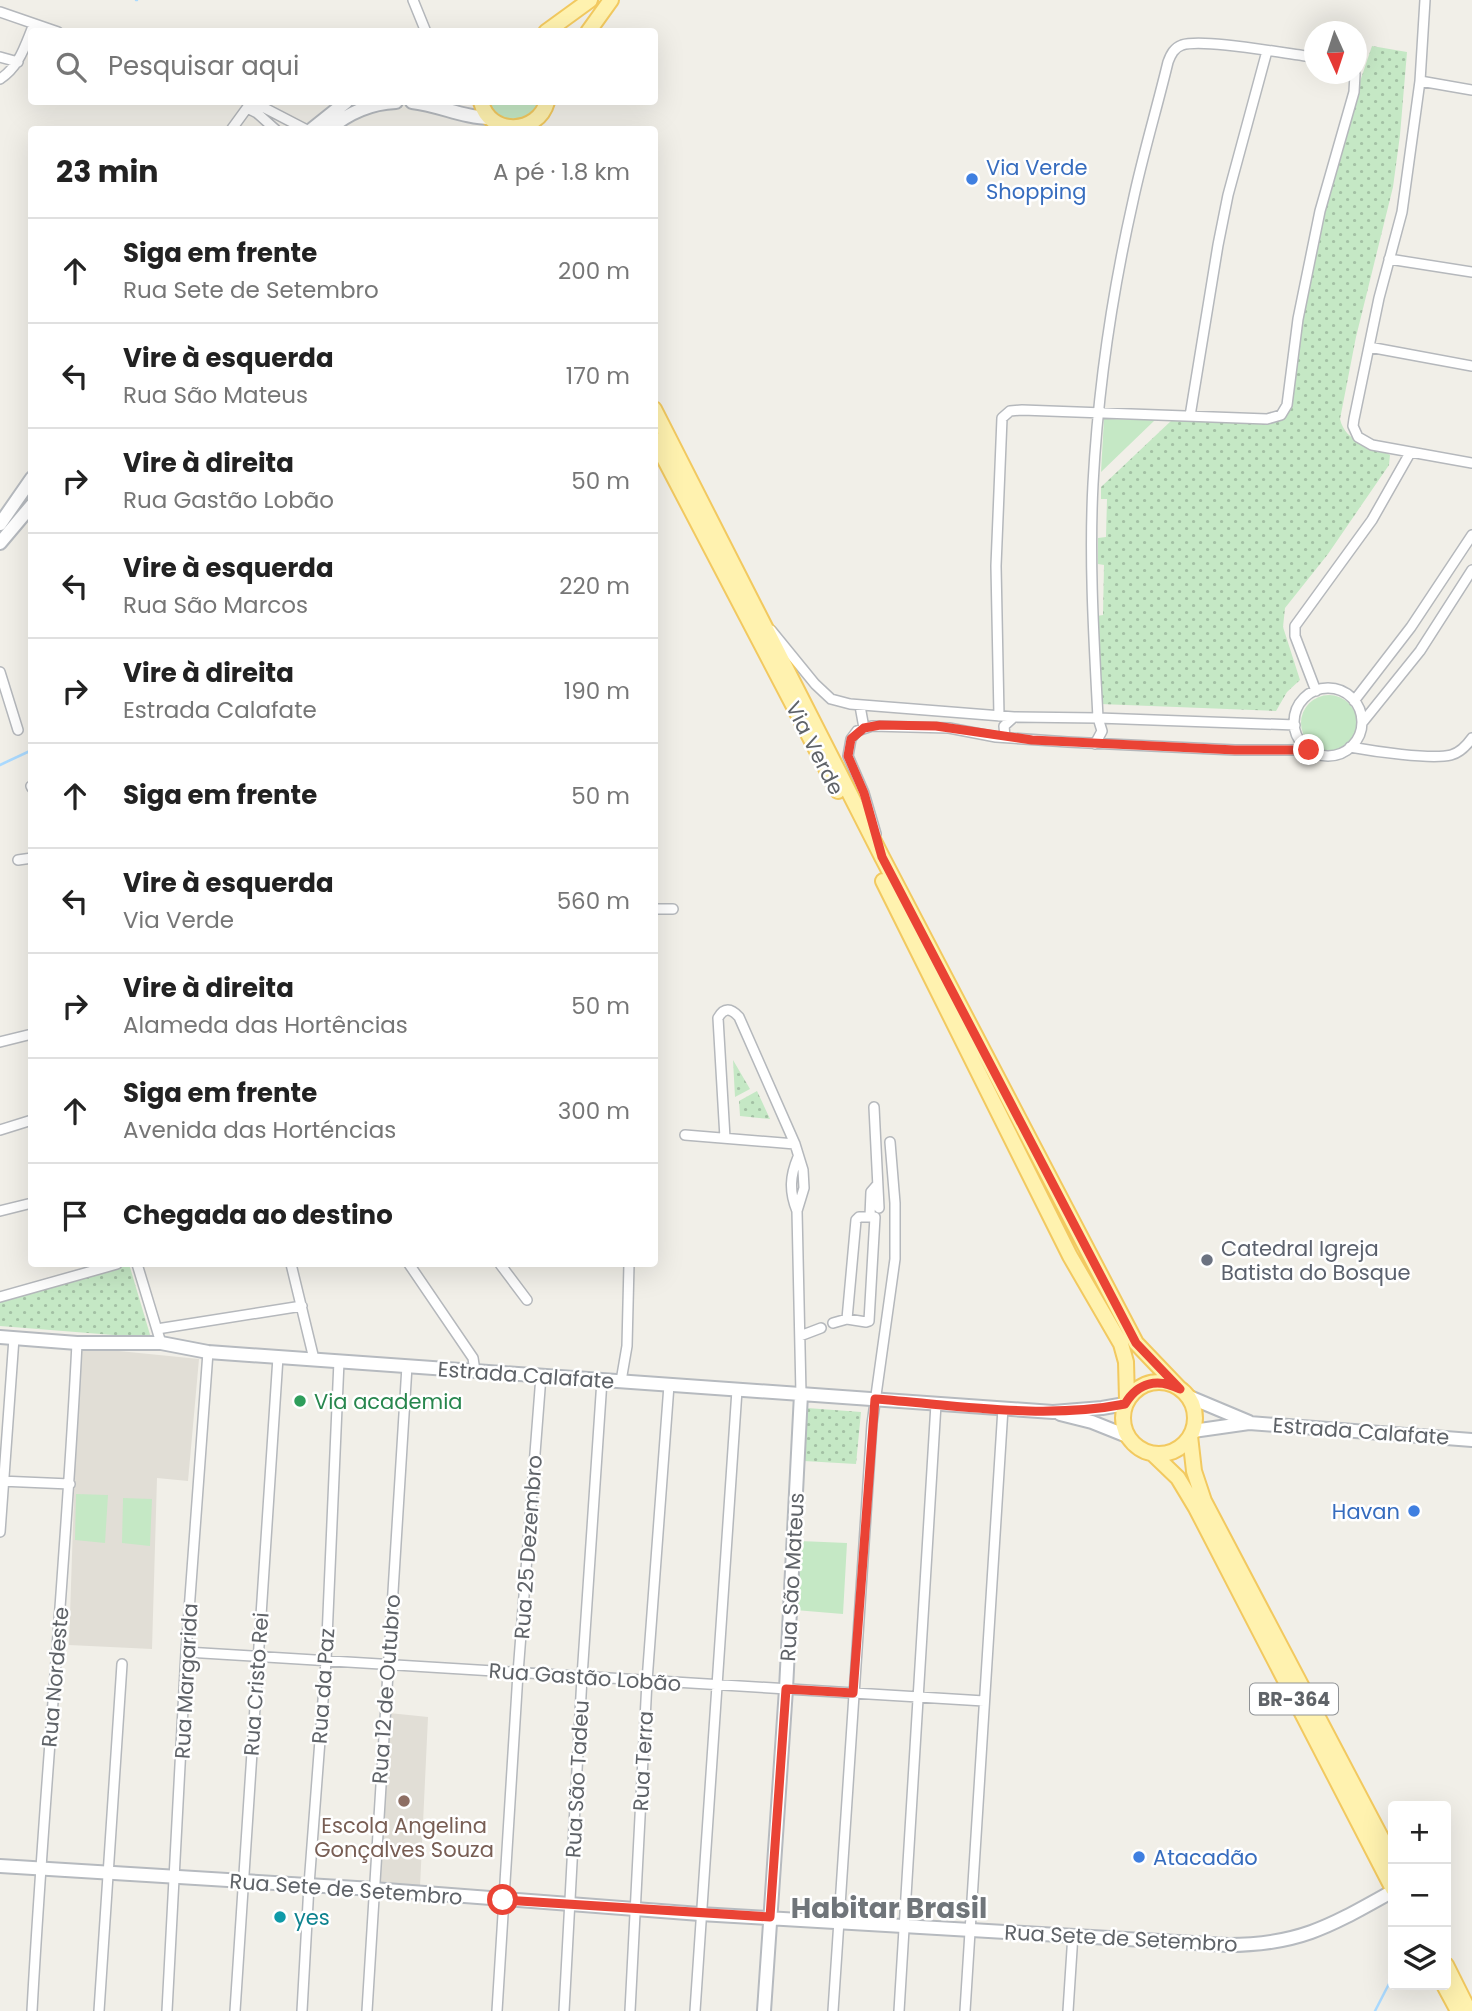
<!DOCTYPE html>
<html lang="pt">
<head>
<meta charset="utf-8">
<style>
	:root { --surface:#fff; --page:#f2f2f2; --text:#222; --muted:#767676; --line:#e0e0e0 }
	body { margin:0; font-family:Poppins,sans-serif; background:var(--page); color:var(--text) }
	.controls { position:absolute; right:21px; bottom:21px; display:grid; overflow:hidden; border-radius:7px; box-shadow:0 7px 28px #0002 }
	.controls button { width:63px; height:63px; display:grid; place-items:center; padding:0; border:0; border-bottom:2px solid var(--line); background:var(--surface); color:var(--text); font:35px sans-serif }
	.compass { position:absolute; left:1304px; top:21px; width:63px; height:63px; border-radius:50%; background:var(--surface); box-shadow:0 7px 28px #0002; rotate:177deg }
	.stop { position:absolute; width:21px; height:21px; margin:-16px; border:5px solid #ea4335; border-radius:50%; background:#fff }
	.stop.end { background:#ea4335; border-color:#fff; box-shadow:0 2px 7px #0008 }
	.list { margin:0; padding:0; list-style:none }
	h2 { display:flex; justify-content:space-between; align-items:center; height:91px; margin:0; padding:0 28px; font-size:30px }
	h2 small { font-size:23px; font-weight:400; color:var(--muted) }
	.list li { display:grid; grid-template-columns:46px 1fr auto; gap:21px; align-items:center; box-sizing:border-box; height:105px; padding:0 28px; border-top:2px solid var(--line) }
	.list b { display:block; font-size:26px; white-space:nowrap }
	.list p { margin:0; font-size:23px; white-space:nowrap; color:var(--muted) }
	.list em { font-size:23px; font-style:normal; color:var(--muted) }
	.icon { flex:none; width:38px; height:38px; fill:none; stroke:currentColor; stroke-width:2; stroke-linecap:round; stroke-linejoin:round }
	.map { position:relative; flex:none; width:1472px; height:2011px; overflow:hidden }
	.search { position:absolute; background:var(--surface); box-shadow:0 7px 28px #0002; left:28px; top:28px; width:630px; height:77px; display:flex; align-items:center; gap:18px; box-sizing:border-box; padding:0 24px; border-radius:7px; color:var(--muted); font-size:26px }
	.panel { position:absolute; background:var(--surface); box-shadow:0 7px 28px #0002; left:28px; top:126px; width:630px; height:1141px; border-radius:7px }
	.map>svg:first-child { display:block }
	.education { fill:#e1ded6 }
	.grass { fill:#c5e8c5 }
	.park { fill:url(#park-dots) }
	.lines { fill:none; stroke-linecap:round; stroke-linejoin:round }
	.stream { stroke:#aadaff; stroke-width:2.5 }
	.street-casing { stroke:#b5b8bc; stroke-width:12 }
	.secondary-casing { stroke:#b6babf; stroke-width:16 }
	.primary-casing { stroke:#f2c960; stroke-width:18 }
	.street { stroke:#fff; stroke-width:9 }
	.secondary { stroke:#fff; stroke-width:12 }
	.primary { stroke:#fff2af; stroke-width:14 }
	.route { stroke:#ea4335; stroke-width:9 }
	.shop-dot { fill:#3f7fe0; stroke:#fff; stroke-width:2.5 }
	.worship-dot { fill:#6b7280; stroke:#fff; stroke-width:2.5 }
	.leisure-dot { fill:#2e9e5b; stroke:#fff; stroke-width:2.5 }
	.education-dot { fill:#8d6e63; stroke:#fff; stroke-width:2.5 }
	.culture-dot { fill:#0f9aa8; stroke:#fff; stroke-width:2.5 }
	.labels { text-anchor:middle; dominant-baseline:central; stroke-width:5; stroke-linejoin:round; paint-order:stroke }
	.shield { fill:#fff; stroke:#8f9295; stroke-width:2 }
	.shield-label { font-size:19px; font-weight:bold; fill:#5f6368 }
	.shop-label { font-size:21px; fill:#366cbe; stroke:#fff; text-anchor:start }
	.street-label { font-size:21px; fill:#5f6368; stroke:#fff }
	.worship-label { font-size:21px; fill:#5b616d; stroke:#fff; text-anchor:start }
	.leisure-label { font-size:21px; fill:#27864d; stroke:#fff; text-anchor:start }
	.education-label { font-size:21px; fill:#785e54; stroke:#fff }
	.culture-label { font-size:21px; fill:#0d838f; stroke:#fff; text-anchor:start }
	.district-label { font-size:28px; font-weight:bold; fill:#70757a; stroke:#fff }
</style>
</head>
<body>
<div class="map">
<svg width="1472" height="2011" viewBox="0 0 1472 2011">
	<defs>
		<pattern id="park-dots" width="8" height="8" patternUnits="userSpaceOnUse" patternTransform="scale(1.75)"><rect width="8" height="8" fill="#c5e8c5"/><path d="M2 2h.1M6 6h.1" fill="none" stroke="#a3c0a4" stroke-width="1.8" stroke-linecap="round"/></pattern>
	</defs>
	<rect width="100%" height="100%" fill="#f1efe8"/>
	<path class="education" d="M79,1347L199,1359L188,1481L157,1478L152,1649L69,1645Z
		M389,1713L428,1717L420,1887L379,1886Z"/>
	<path class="grass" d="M487,102H540C529,125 498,127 487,102Z
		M1104,419L1155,420L1101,472Z
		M1301 723a28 28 0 1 1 56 0a28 28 0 1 1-56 0Z
		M76,1494L108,1495L105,1543L75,1540Z
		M123,1498L152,1499L150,1546L122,1543Z
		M800,1541L847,1543L843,1614L795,1610Z"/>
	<path class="park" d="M1372,46L1407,52L1400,135L1393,187L1356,337L1340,419C1346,444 1371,444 1390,455L1389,465L1328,554L1285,608L1283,627L1300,680L1287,692L1276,711L1100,704L1097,616L1103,615L1104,565L1098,564V538L1106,537L1107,499H1101V487L1172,420L1271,423L1282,419L1316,237L1347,120Z
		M733,1060L750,1089L735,1097Z
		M757,1091L770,1119L740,1116L739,1101Z
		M125,1264H129L151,1338L0,1326V1297Z
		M807,1408L861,1412L856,1464L804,1461Z"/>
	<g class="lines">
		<path class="stream" d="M136,0H137
			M0,765L32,750
			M1375,2011L1393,1976"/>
		<g class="street-casing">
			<path id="street" d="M413,0L426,32
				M1425,0L1420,81L1402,212L1379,298L1354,419L1353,426L1358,437L1372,445L1472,463
				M0,12L58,32
				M0,57L18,62
				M0,79C20,66 25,45 34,24
				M1420,81L1472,90
				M253,102L307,130
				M231,130L247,108L257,113L276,130
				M1389,259L1472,272
				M1369,347L1472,366
				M1190,416L1218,245L1228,195L1267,51
				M771,630L815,684L831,699L850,704L1014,717L1098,718L1295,725
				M0,672L18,730
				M1294 722a34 34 0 1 1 68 0a34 34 0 1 1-68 0Z
				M1316,691L1295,636V626L1372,520L1410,453
				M1354,701L1411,627L1472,535
				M860,706L864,728
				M999,716L996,566L1002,418L1010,411L1022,410L1267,419L1281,415L1287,405L1298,319L1320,211L1354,92L1355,74
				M1362,723L1420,651L1472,570
				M1005,737L1004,726L1014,717
				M1095,744L1102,731L1098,718C1094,640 1089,562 1093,484C1098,389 1112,294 1133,201C1143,154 1157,108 1168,62C1171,54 1174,48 1182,45C1203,38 1287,54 1314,57
				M1350,747C1372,751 1431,760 1451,755C1459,753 1467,745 1472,738
				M31,786L32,788
				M876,834L864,793L848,756L851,739L857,731L872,726L949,728L996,737L1068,742L1235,750H1309
				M18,860L32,858
				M654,909H673
				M0,1042L32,1034
				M874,1107L879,1208
				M0,1130L32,1120
				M685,1135L795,1144
				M725,1138L718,1018C724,1007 731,1008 739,1017L795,1144L803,1170L804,1188L797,1211
				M798,1157C790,1176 789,1191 797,1211L801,1394
				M0,1211L32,1203
				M870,1216L871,1192L877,1185
				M137,1264L161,1343
				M291,1264L314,1359
				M409,1264L473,1358L475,1371
				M500,1264L527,1300
				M0,1297L117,1264
				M833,1323L847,1319L866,1322L869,1321L875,1217H859L856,1220L847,1319
				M157,1329L302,1306
				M800,1336L821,1328
				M621,1381L627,1346L629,1264
				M0,1481L70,1484
				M0,1532L14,1338
				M186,1652L984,1701
				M32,2011C44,1788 66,1566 77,1343
				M99,2011L122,1664
				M167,2011L186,1652L208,1352
				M235,2011L278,1357
				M302,2011L309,1885L326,1661L339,1361
				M367,2011L407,1366
				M497,2011L518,1673L541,1376
				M564,2011L582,1677L602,1380
				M630,2011L647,1681L669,1385
				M695,2011L737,1390
				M833,2011L872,1424L895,1259V1203L890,1142
				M899,2011L936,1404
				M965,2011L1003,1408
				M1068,2011L1073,1934"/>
		</g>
		<g class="secondary-casing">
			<path id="secondary" d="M412,102C439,105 464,118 490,118
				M311,130L346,102
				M328,130C348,113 370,103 396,102
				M0,524L32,478
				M0,543L32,505
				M0,1337L77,1343H161L208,1352L1053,1412L1102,1408L1125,1404
				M1187,1396L1249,1422
				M1060,1414L1092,1422L1127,1436
				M1193,1431L1249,1423L1472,1440
				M0,1866L373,1889L700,1914L1228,1945C1300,1945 1332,1925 1393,1891
				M764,2011L786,1689L801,1394"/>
		</g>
		<g class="primary-casing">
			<path id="primary" d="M546,32L590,0
				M588,32L611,0
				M481,102C490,137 538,134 547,102
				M654,409L882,857L1136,1343L1180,1389
				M654,439L838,791
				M883,881L1070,1256L1121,1344L1126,1362L1127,1399
				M1123 1418a36 36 0 1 1 72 0a36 36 0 1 1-72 0Z
				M1190,1436L1194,1471L1204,1501L1393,1860
				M1153,1454L1178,1478L1196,1508L1393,1889
				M1446,1965L1469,2011
				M1444,1985L1458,2011"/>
		</g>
		<use href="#street" class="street"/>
		<use href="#secondary" class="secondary"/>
		<use href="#primary" class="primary"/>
	</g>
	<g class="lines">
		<path class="route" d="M503,1900L770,1917L786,1689L853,1693L875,1399C958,1405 1043,1420 1125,1404C1138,1382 1158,1378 1180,1389L1136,1343L882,857L864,793L848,756L851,739L864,728L880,725L936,726L1032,740L1235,750H1309"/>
	</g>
	<g class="shop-dot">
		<circle cx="972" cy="179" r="7"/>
		<circle cx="1414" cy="1511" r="7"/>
		<circle cx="1139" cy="1857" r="7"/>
	</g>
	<circle class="worship-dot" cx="1207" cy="1260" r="7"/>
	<circle class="leisure-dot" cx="300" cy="1401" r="7"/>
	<circle class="education-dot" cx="404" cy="1801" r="7"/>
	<circle class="culture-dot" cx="280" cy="1917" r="7"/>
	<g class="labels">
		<rect class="shield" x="1250" y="1683.5" width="88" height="31" rx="5"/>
		<g class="shield-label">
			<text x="1294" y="1699">BR-364</text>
		</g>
		<g class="shop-label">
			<text x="986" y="167">Via Verde<tspan x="986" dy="24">Shopping</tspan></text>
			<text x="1400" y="1511" text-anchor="end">Havan</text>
			<text x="1153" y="1857">Atacadão</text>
		</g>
		<g class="street-label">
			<text transform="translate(815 748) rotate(63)">Via Verde</text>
			<text transform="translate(526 1375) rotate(4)">Estrada Calafate</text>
			<text transform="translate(1361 1431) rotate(4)">Estrada Calafate</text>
			<text transform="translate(528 1547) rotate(-86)">Rua 25 Dezembro</text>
			<text transform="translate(792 1577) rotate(-87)">Rua São Mateus</text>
			<text transform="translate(55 1677) rotate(-85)">Rua Nordeste</text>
			<text transform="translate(585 1677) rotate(4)">Rua Gastão Lobão</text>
			<text transform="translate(186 1681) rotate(-87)">Rua Margarida</text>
			<text transform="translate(256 1684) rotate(-86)">Rua Cristo Rei</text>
			<text transform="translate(323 1686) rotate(-86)">Rua da Paz</text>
			<text transform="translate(386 1689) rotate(-86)">Rua 12 de Outubro</text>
			<text transform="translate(643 1761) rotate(-87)">Rua Terra</text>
			<text transform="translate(577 1779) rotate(-87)">Rua São Tadeu</text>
			<text transform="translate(346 1889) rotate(4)">Rua Sete de Setembro</text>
			<text transform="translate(1121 1938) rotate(3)">Rua Sete de Setembro</text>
		</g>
		<g class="worship-label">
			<text x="1221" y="1248">Catedral Igreja<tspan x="1221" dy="24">Batista do Bosque</tspan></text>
		</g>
		<g class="leisure-label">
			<text x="314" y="1401">Via academia</text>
		</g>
		<g class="education-label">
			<text x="404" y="1825">Escola Angelina<tspan x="404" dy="24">Gonçalves Souza</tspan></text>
		</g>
		<g class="culture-label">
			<text x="294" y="1917">yes</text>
		</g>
		<g class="district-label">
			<text x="889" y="1908">Habitar Brasil</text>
		</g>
	</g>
</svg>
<div class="controls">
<button>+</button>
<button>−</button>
<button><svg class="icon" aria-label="layers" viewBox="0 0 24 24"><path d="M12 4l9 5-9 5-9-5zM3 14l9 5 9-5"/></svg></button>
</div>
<svg class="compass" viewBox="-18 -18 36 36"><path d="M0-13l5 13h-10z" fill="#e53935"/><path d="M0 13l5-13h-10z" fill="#767676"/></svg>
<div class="stop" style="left:503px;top:1900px"></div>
<div class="stop end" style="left:1309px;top:750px"></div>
<div class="search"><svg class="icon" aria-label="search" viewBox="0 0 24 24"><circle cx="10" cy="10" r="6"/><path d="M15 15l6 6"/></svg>Pesquisar aqui</div>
<section class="panel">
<h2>23 min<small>A pé · 1.8 km</small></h2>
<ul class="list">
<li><svg class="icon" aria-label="ahead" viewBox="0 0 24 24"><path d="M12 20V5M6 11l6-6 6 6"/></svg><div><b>Siga em frente</b><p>Rua Sete de Setembro</p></div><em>200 m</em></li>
<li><svg class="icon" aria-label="left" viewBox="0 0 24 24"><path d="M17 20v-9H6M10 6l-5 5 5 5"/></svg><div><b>Vire à esquerda</b><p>Rua São Mateus</p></div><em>170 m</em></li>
<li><svg class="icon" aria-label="right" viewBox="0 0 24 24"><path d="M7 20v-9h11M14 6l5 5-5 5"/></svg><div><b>Vire à direita</b><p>Rua Gastão Lobão</p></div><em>50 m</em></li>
<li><svg class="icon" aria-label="left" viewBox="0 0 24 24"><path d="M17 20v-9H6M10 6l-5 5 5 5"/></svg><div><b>Vire à esquerda</b><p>Rua São Marcos</p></div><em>220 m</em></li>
<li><svg class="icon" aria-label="right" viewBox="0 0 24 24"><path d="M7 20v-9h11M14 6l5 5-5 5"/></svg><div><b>Vire à direita</b><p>Estrada Calafate</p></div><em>190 m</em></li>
<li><svg class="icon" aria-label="ahead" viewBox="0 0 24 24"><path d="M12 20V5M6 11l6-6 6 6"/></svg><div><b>Siga em frente</b></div><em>50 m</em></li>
<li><svg class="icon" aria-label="left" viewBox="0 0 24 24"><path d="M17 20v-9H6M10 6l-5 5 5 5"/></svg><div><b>Vire à esquerda</b><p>Via Verde</p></div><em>560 m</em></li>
<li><svg class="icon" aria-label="right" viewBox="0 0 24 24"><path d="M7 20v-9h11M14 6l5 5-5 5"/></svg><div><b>Vire à direita</b><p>Alameda das Hortências</p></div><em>50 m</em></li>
<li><svg class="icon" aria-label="ahead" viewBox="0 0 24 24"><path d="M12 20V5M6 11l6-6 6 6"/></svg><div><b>Siga em frente</b><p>Avenida das Horténcias</p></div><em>300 m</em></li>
<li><svg class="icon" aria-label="arrive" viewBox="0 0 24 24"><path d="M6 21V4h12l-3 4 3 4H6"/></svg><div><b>Chegada ao destino</b></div></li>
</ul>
</section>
</div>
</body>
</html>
